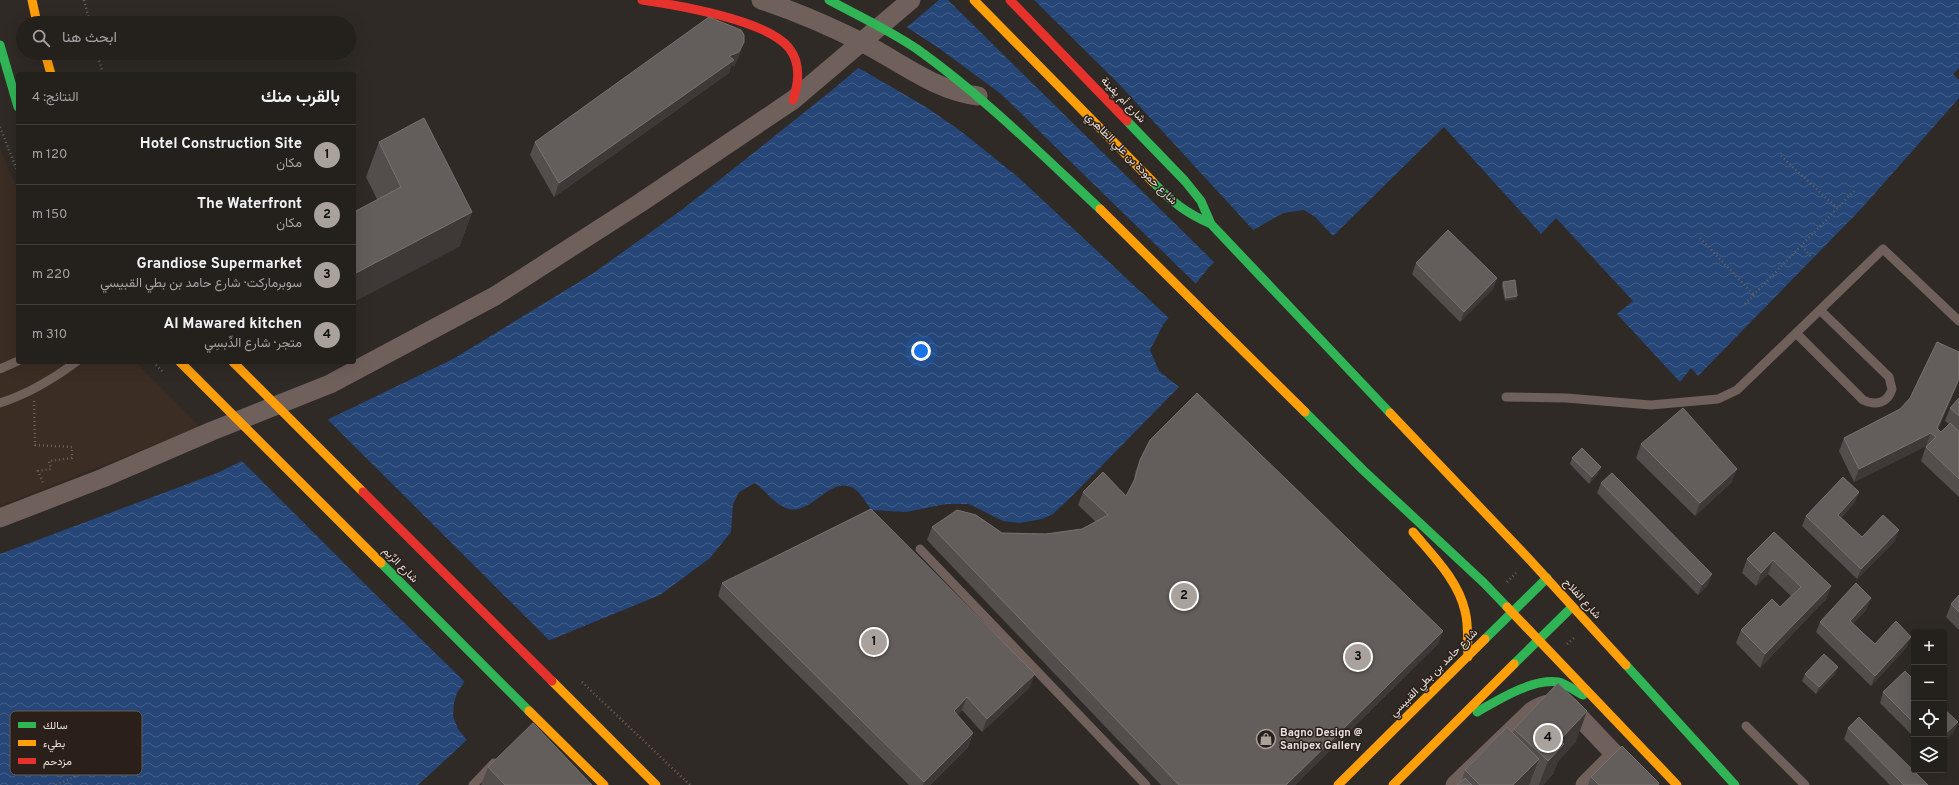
<!DOCTYPE html>
<html lang="ar">
<head>
<meta charset="utf-8">
<style>
	:root { --surface:#24201c; --page:#2c2825; --text:#f1f3f6; --muted:#a3a3a3; --line:#413e3b; --accent:#a8a19c }
	body { margin:0; font-family:Overpass,Vazirmatn,sans-serif; background:var(--page); color:var(--text); direction:rtl }
	.controls { position:absolute; right:12px; bottom:12px; display:grid; overflow:hidden; border-radius:4px; box-shadow:0 4px 16px #0002 }
	.controls button { width:36px; height:36px; display:grid; place-items:center; padding:0; border:0; border-bottom:1px solid var(--line); background:var(--surface); color:var(--text); font:20px sans-serif }
	.you { position:absolute; left:921px; top:351px; width:14px; height:14px; margin:-10px; border:3px solid #fff; border-radius:50%; background:#1a73e8; box-shadow:0 0 0 6px #1a73e833 }
	.badge { display:grid; place-items:center; width:26px; height:26px; border-radius:50%; background:var(--accent); color:#111; font-size:13px; font-weight:700 }
	.pin { position:absolute; translate:-50% -50%; border:2px solid #fff; box-shadow:0 1px 4px #0006 }
	.list { margin:0; padding:0; list-style:none }
	h2 { display:flex; justify-content:space-between; align-items:center; height:52px; margin:0; padding:0 16px; font-size:17px }
	h2 small { font-size:13px; font-weight:400; color:var(--muted) }
	.list li { display:grid; grid-template-columns:26px 1fr auto; gap:12px; align-items:center; box-sizing:border-box; height:60px; padding:0 16px; border-top:1px solid var(--line) }
	.list b { display:block; font-size:15px; white-space:nowrap }
	.list p { margin:0; font-size:13px; white-space:nowrap; color:var(--muted) }
	.list em { font-size:13px; font-style:normal; color:var(--muted) }
	.icon { flex:none; width:22px; height:22px; fill:none; stroke:currentColor; stroke-width:2; stroke-linecap:round; stroke-linejoin:round }
	.map { position:relative; flex:none; width:1959px; height:785px; overflow:hidden; direction:ltr }
	.search { position:absolute; background:var(--surface); box-shadow:0 4px 16px #0002; left:16px; top:16px; width:340px; height:44px; display:flex; align-items:center; gap:10px; box-sizing:border-box; padding:0 14px; border-radius:22px; color:var(--muted); font-size:15px }
	.panel { position:absolute; background:var(--surface); box-shadow:0 4px 16px #0002; left:16px; top:72px; width:340px; height:292px; border-radius:4px; direction:rtl }
	.map>svg:first-child { display:block }
	.built { fill:#3b2d23 }
	.water { fill:url(#water-waves) }
	.pier { fill:#302a26 }
	.lines { fill:none; stroke-linecap:round; stroke-linejoin:round }
	.path { stroke:#6c615d; stroke-width:2.5; stroke-dasharray:1 3; stroke-linecap:butt }
	.lane { stroke:#70605b; stroke-width:9 }
	.street { stroke:#70605b; stroke-width:19 }
	.fast { stroke:#30b455; stroke-width:9 }
	.slow { stroke:#ff9f0a; stroke-width:9 }
	.jam { stroke:#e5322d; stroke-width:9 }
	.wall { fill:#534e4b }
	.shaded-wall { fill:#3e3936 }
	.building { fill:#635e5b; stroke:#78726f }
	.labels { text-anchor:middle; dominant-baseline:central; stroke-width:3; stroke-linejoin:round; paint-order:stroke }
	.street-label { font-size:11px; fill:#e8e1dc; stroke:#2a2019 }
	.poi-label { font-size:11px; font-weight:bold; fill:#e8e1dc; stroke:#2a2019; text-anchor:start }
	.key { fill:#2a2019; stroke:#635a54; stroke-width:1 }
	.key-label { font-size:11px; fill:#e8e1dc }
</style>
</head>
<body>
<div class="map">
<svg width="1959" height="785" viewBox="0 0 1959 785">
	<defs>
		<pattern id="water-waves" width="16" height="10" patternUnits="userSpaceOnUse"><rect width="16" height="10" fill="#254676"/><path d="M0 5q4-4 8 0t8 0" fill="none" stroke="#456089"/></pattern>
	</defs>
	<rect width="100%" height="100%" fill="#302a26"/>
	<path class="built" d="M0,149L18,191V362H136L200,427L0,506Z"/>
	<path class="water" d="M939,0H1959V68L1953,74L1959,80V98L1861,209L1698,376L1691,368L1680,382L1617,314L1633,301L1556,218L1541,234L1444,127L1333,236L1315,217L1304,210L1283,213L1255,229L1209,267L1163,325L1150,350L1159,371L1179,387L1069,499L1053,514L1042,519L1020,523L1003,521L969,504H946L906,512L871,510C867,504 862,495 856,490C832,472 813,515 789,509C776,506 766,491 755,483L739,492L733,504L731,532L710,558L660,595L550,640L506,651L476,664L457,693L454,703L453,716L458,729L467,740L418,785H0V554L217,473L453,359L592,274L683,209L831,91Z"/>
	<path class="pier" d="M948,0H1034L1119,84L1255,232L1216,264Z
		M905,26L940,49L1001,94L1197,285L1170,319L1018,177L962,132L926,107L857,67Z
		M326,418L551,642L507,653L477,665L466,683L375,594L241,460Z"/>
	<g class="lines">
		<path class="path" d="M84,0L90,23
			M97,53L103,74
			M0,127L18,173
			M1781,156L1837,208
			M1700,238L1754,295
			M1802,246L1812,258
			M1745,304L1854,191
			M153,362L164,373
			M34,401L35,445L72,447V458L49,461L51,469L38,471L43,483
			M1507,582L1516,573
			M1567,644L1575,637
			M582,682L690,785
			M56,785L96,767"/>
		<path class="lane" d="M1797,334L1863,400C1876,406 1888,403 1892,389L1889,377L1821,311
			M0,369L18,361
			M1506,397L1566,398L1651,405L1718,399L1737,390L1883,249L1959,321
			M0,403C28,394 53,379 76,362
			M920,549L1146,785
			M1746,726L1805,785
			M473,785L494,763"/>
		<path class="street" d="M761,0C797,12 832,27 865,44C902,63 936,91 978,96
			M0,518L103,478L212,431L330,384L495,296L640,203L793,100L911,0
			M1455,785L1532,711C1545,703 1556,701 1570,707L1644,785
			M1585,785L1608,762"/>
		<path class="fast" d="M829,0C859,16 889,30 917,49C983,96 1041,154 1100,209
			M0,45L18,107
			M1127,121L1185,181L1201,201L1211,224
			M1153,182C1172,202 1186,213 1211,224L1390,413
			M1305,412L1363,470L1484,583L1507,607
			M381,563L529,711
			M1485,639L1547,578
			M1514,664L1572,607
			M1626,665L1735,785
			M1477,712C1498,700 1533,678 1558,682C1567,684 1575,691 1583,695"/>
		<path class="slow" d="M32,0L37,23
			M974,0L1153,182
			M45,53L51,74
			M1100,209L1305,412
			M180,362L381,563
			M233,362L363,492
			M1390,413L1529,559L1626,665
			M1413,532C1433,556 1458,580 1465,611C1469,626 1467,642 1468,657
			M1507,607L1677,785
			M552,681L656,785
			M529,711L604,785
			M1338,785L1485,639
			M1393,785L1514,664"/>
		<path class="jam" d="M642,0C677,5 767,20 789,48C801,63 799,82 793,100
			M1010,0L1127,121
			M363,492L552,681"/>
	</g>
	<path class="wall" d="M739,56L734,66H731L729,73L554,197L530,155L535,142Z
		M379,142L472,212L459,247L377,199L366,177Z
		M1416,263L1497,278L1493,289L1460,322L1412,274Z
		M1503,282L1517,296L1516,299L1505,301L1502,286Z
		M1959,352V381L1938,429L1941,432L1949,424L1945,421L1950,408L1959,398V497L1921,461L1926,446L1854,482L1839,451L1844,438L1900,409Z
		M1641,444L1732,482L1695,516L1636,458Z
		M1572,458L1598,474L1589,484L1570,464Z
		M1140,460L1443,631L1438,644L1295,785H1161L927,540L932,527L1002,533L1046,534L1082,529L1096,522L1078,505L1083,492L1126,496L1133,484L1135,473Z
		M1601,483L1708,585L1698,595L1597,493Z
		M1859,492L1855,502L1841,518L1862,537L1895,541L1857,579L1802,526L1806,516Z
		M1774,532L1831,586L1826,599L1760,668L1736,643L1741,630L1780,607L1791,596L1768,574L1756,586L1742,573L1747,559Z
		M722,583L1030,687L982,732L962,710L957,715L973,733L968,747L930,785H909L718,596Z
		M1959,595V630L1946,617L1951,604Z
		M1867,609L1853,624L1875,644L1907,647L1871,686L1816,632L1820,622Z
		M1805,674H1835L1816,694L1802,681Z
		M1914,680V737L1880,703L1883,692Z
		M1848,728L1928,785H1890L1844,739Z
		M1514,729L1576,742L1558,761L1553,774L1543,785H1457L1461,782L1465,770L1513,733Z
		M488,767L592,785H481Z
		M1591,777L1659,785H1588Z"/>
	<path class="shaded-wall" d="M744,42L739,56L734,66H731L729,73L554,197L559,183L729,56Z
		M472,212L459,247L354,302V274Z
		M1497,278L1493,289L1460,322L1464,312Z
		M1517,296L1516,299L1505,301L1506,298Z
		M1959,379V381L1934,436L1937,428Z
		M1931,433L1926,446L1854,482L1859,469Z
		M1601,467L1598,474L1589,484L1592,477Z
		M1737,469L1732,482L1695,516L1700,503Z
		M1859,492L1855,502L1834,525L1838,515Z
		M1899,530L1895,541L1857,579L1861,569Z
		M1773,560L1768,574L1756,586L1761,573Z
		M1712,574L1708,585L1698,595L1702,585Z
		M1831,586L1826,599L1760,668L1765,654Z
		M1871,598L1867,609L1846,631L1850,621Z
		M1443,631L1438,644L1295,785H1286Z
		M1911,637L1907,647L1871,686L1875,676Z
		M1838,667L1835,674L1816,694L1819,687Z
		M1035,674L1030,687L982,732L987,719Z
		M967,697L962,710L949,724L954,711Z
		M1587,711L1576,742L1558,761L1553,774L1543,785H1539L1548,761L1560,740Z
		M1958,722L1954,732L1944,742V735Z
		M973,733L968,747L930,785H923L924,782Z
		M1539,759L1529,785H1513Z"/>
	<path class="building" d="M709,17L741,30L744,35V42L739,52L729,56L734,60L559,183L535,142Z
		M424,118L472,212L354,274V212L401,187L379,142Z
		M1448,230L1497,278L1464,312L1416,263Z
		M1515,280L1517,296L1506,298L1503,282Z
		M1937,342L1959,352V379L1937,428L1941,432L1950,423L1959,431V479L1926,447L1936,437L1931,433L1859,469L1844,438L1900,409L1910,398Z
		M1197,393L1443,631L1286,785H1179L932,527L957,510L976,515L1002,533L1046,534L1082,529L1108,515L1083,492L1103,472L1126,496L1135,479L1140,460L1150,440Z
		M1959,398V416L1950,408Z
		M1683,408L1737,469L1700,503L1641,444Z
		M1582,448L1601,467L1592,477L1572,458Z
		M1612,473L1712,574L1702,585L1601,483Z
		M1843,477L1859,492L1838,515L1862,537L1883,515L1899,530L1861,569L1806,516Z
		M871,509L1035,674L987,719L967,697L954,711L973,733L924,782L722,583Z
		M1774,532L1831,586L1765,654L1741,630L1772,599L1780,607L1801,587L1773,560L1761,573L1747,559Z
		M1856,583L1871,598L1850,621L1875,644L1896,621L1911,637L1875,676L1820,622Z
		M1959,595V612L1951,604Z
		M1824,654L1838,667L1819,687L1805,674Z
		M1905,671L1914,680V723L1883,692Z
		M1558,683L1587,711L1560,740L1564,744L1548,761L1514,729Z
		M1944,709L1958,722L1944,735Z
		M1859,717L1928,785H1904L1848,728Z
		M533,723L592,785H505L488,767Z
		M1507,727L1539,759L1513,785H1480L1465,770Z
		M1622,746L1659,783L1658,785H1599L1591,777Z
		M1465,778L1472,785H1457Z"/>
	<defs>
		<g id="shop-ring" transform="scale(1)"><circle r="9.5" fill="#2a2019" stroke="#a8a19c" stroke-width="1.5"/><path d="M-5-2.5h2.3a2.7 3.5 0 0 1 5.4 0H5L5.5 6h-11ZM-1.5-2.5h3a1.5 2.3 0 0 0-3 0Z" fill="#a8a19c"/></g>
	</defs>
	<g fill-rule="evenodd">
		<use href="#shop-ring" x="1266" y="739"/>
	</g>
	<g class="labels">
		<g class="street-label">
			<text transform="translate(1123 100) rotate(46)">شارع أم يِفينة</text>
			<text transform="translate(1131 159) rotate(45)">شارع حمودة بن علي الظاهري</text>
			<text transform="translate(400 565) rotate(45)">شارع الرِّيم</text>
			<text transform="translate(1582 599) rotate(48)">شارع الفلاح</text>
			<text transform="translate(1434 673) rotate(-45)">شارع حامد بن بطي القبيسي</text>
		</g>
		<g class="poi-label">
			<text x="1280" y="733">Bagno Design @<tspan x="1280" dy="13">Sanipex Gallery</tspan></text>
		</g>
	</g>
	<rect x="10" y="711" width="132" height="64" rx="6" class="key"/>
	<rect x="18" y="722" width="18" height="6" fill="#30b455"/>
	<rect x="18" y="740" width="18" height="6" fill="#ff9f0a"/>
	<rect x="18" y="758" width="18" height="6" fill="#e5322d"/>
	<g class="key-label">
		<text x="43" y="729">سالك</text>
		<text x="43" y="747">بطيء</text>
		<text x="43" y="765">مزدحم</text>
	</g>
</svg>
<div class="controls">
<button>+</button>
<button>−</button>
<button><svg class="icon" aria-label="locate" viewBox="0 0 24 24"><circle cx="12" cy="12" r="6"/><path d="M12 2v4M12 18v4M2 12h4M18 12h4"/></svg></button>
<button><svg class="icon" aria-label="layers" viewBox="0 0 24 24"><path d="M12 4l9 5-9 5-9-5zM3 14l9 5 9-5"/></svg></button>
</div>
<div class="you"></div>
<div class="pin badge" style="left:874px;top:642px">1</div>
<div class="pin badge" style="left:1184px;top:596px">2</div>
<div class="pin badge" style="left:1358px;top:657px">3</div>
<div class="pin badge" style="left:1548px;top:738px">4</div>
<div class="search"><svg class="icon" aria-label="search" viewBox="0 0 24 24"><circle cx="10" cy="10" r="6"/><path d="M15 15l6 6"/></svg>ابحث هنا</div>
<section class="panel">
<h2>بالقرب منك<small>النتائج: 4</small></h2>
<ul class="list">
<li><span class="badge">1</span><div><b>Hotel Construction Site</b><p>مكان</p></div><em>120 m</em></li>
<li><span class="badge">2</span><div><b>The Waterfront</b><p>مكان</p></div><em>150 m</em></li>
<li><span class="badge">3</span><div><b>Grandiose Supermarket</b><p>سوبرماركت · شارع حامد بن بطي القبيسي</p></div><em>220 m</em></li>
<li><span class="badge">4</span><div><b>Al Mawared kitchen</b><p>متجر · شارع الدِّبسِي</p></div><em>310 m</em></li>
</ul>
</section>
</div>
</body>
</html>
